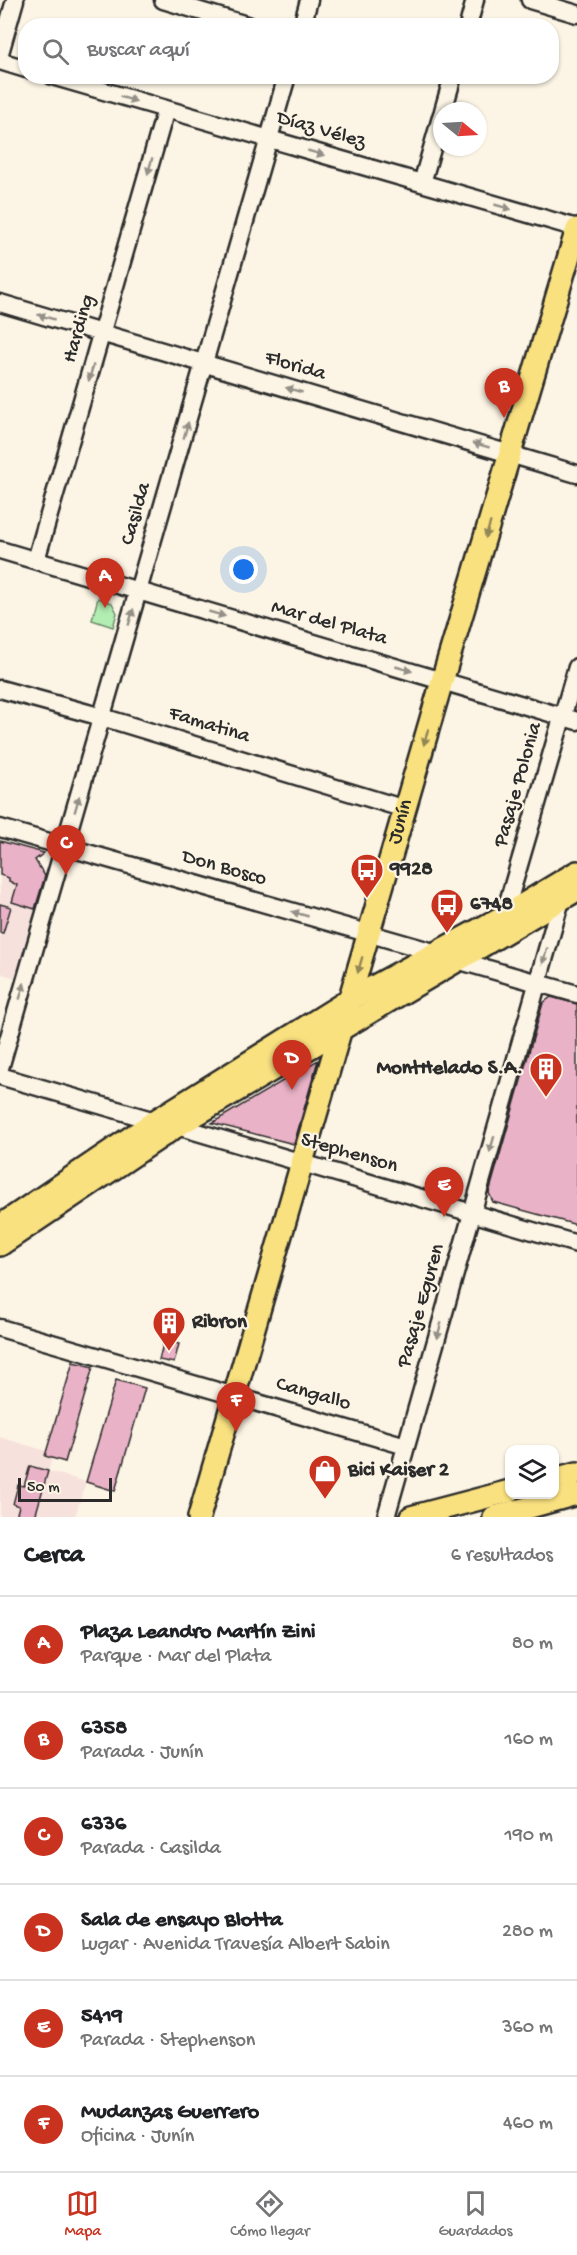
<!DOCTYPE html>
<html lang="es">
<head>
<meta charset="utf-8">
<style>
	:root { --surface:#fff; --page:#f6f6f6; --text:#202124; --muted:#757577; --line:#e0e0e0; --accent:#c8321e }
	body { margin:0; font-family:"Gochi Hand",sans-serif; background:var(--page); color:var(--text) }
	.controls { position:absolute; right:18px; bottom:18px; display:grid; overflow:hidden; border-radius:12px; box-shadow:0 2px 4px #0004 }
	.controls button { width:54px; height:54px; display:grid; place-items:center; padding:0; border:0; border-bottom:2px solid var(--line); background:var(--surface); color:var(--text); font:30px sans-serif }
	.compass { position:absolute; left:433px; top:102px; width:54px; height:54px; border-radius:50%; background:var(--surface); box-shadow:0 2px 4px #0004; rotate:108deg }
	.scale { position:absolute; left:18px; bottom:15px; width:94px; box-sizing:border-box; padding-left:6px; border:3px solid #2b2b2b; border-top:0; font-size:16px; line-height:21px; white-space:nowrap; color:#2b2b2b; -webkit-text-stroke:4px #fcf5e5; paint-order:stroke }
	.you { position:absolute; left:244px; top:570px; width:21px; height:21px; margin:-15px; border:4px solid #fff; border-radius:50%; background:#1a73e8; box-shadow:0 0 0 9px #1a73e833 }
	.badge { display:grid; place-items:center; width:39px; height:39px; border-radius:50%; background:var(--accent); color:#fff; font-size:20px; font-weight:700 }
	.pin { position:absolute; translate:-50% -50px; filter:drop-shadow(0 2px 3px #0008) }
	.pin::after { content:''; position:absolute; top:32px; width:21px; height:18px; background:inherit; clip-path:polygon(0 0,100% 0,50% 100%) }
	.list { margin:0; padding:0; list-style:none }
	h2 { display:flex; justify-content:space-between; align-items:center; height:78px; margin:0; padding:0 24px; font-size:26px }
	h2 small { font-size:20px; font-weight:400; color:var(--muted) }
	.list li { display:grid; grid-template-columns:39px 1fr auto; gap:18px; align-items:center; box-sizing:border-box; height:96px; padding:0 24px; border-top:2px solid var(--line) }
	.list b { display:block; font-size:22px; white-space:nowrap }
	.list p { margin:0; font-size:20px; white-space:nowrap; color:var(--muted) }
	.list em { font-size:20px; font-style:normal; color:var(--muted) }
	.icon { flex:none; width:33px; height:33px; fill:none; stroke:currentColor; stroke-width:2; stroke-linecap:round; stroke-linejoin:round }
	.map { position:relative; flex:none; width:577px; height:1517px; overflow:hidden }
	.search { position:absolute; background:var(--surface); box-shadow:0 2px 4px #0004; left:18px; right:18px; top:18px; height:66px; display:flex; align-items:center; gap:15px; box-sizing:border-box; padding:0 21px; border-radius:24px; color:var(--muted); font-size:22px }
	.sheet { height:654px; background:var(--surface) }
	nav { display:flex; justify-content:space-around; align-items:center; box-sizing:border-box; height:84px; border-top:2px solid var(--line); background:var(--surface); font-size:16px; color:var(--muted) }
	nav a { display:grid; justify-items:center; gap:3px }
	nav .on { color:var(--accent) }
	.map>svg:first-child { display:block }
	.built { fill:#f7e1dc }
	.green { fill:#b2edb2; stroke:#6e8c6e; stroke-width:1.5 }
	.building { fill:#eab2c7; stroke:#2b2b2b; stroke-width:1.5 }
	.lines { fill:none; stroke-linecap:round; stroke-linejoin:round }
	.minor-casing { stroke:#2b2b2b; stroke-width:21 }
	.major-casing { stroke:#2b2b2b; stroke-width:26 }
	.minor { stroke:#fcf5e5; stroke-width:16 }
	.major { stroke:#fae180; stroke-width:21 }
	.oneway { fill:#949088 }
	.oneway2 { fill:#928656 }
	.labels { text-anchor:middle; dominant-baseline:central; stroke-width:4.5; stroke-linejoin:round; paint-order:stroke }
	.street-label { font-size:21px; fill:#2b2b2b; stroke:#fcf5e5 }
	.poi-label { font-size:21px; font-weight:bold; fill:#2b2b2b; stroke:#fcf5e5; text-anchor:start }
</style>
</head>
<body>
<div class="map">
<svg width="577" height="1517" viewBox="0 0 577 1517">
	<rect width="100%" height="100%" fill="#fcf5e5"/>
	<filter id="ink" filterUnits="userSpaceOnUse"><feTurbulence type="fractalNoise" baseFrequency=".0167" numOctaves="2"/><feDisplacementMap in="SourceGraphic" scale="12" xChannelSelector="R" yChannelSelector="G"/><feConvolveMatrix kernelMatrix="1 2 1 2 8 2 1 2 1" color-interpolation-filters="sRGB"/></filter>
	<g filter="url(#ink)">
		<path class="built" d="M0,875L9,878V881L18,880L12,902L36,909L15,978L0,973Z
			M0,1437L46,1451L45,1456L52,1459L48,1471L86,1482L75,1517H0Z"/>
		<path class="green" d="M98,598L112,603L117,613L113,627L92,620Z"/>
		<path class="building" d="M0,841L44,853L35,860L45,876L35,909L12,902L17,885L9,881V878L0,875Z
			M0,904L11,907L3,933H0Z
			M551,997L577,1004V1225L493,1202L489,1193L543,1003Z
			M318,1060L294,1144L212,1123Z
			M164,1340L179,1344L174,1363L159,1360Z
			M73,1362L93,1367L65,1462L45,1456Z
			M116,1380L145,1388L115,1491L86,1482Z
			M30,1466L48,1471L35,1517H16L19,1506L13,1504L18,1485L24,1486Z"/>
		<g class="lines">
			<g class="minor-casing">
				<path id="minor" d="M163,0L250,26
					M530,0L577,14
					M302,26L309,0
					M468,26L475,0
					M0,53L15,0
					M0,61L26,69
					M52,76L577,228
					M443,111L453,76
					M422,183L442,114
					M0,303L577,474
					M0,550L577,721
					M36,560L166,109
					M0,689L102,717L405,809
					M0,828L437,953
					M504,916L577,667
					M460,961L577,994
					M0,1068L287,76
					M0,1076L155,1121
					M177,1126L577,1244
					M0,1328L406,1446
					M386,1517L561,900"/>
			</g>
			<g class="major-casing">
				<g id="major">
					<path d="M0,1226L155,1121L349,1000L504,916L577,872"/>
					<path d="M0,1245L177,1126L577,890"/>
					<path d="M554,1479L577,1473"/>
					<path id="s1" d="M199,1517L442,681L577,229"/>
					<path d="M411,1517L510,1491"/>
					<path d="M494,1517L577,1494"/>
				</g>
			</g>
			<use href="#minor" class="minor"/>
			<use href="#major" class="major"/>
		</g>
		<defs><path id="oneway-solid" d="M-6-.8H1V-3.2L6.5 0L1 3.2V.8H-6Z" transform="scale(1.5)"/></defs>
		<g class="oneway">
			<use href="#oneway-solid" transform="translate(128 99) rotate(16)"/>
			<use href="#oneway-solid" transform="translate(316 153) rotate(16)"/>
			<use href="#oneway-solid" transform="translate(150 166) rotate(106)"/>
			<use href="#oneway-solid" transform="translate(503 207) rotate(16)"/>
			<use href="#oneway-solid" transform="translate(46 317) rotate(-164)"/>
			<use href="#oneway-solid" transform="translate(91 373) rotate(106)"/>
			<use href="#oneway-solid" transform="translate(294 390) rotate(-164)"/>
			<use href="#oneway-solid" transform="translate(186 430) rotate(-74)"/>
			<use href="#oneway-solid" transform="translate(481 445) rotate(-164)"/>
			<use href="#oneway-solid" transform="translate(217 614) rotate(16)"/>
			<use href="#oneway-solid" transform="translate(131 617) rotate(-74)"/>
			<use href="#oneway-solid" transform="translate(404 669) rotate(16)"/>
			<use href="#oneway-solid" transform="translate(77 804) rotate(-74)"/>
			<use href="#oneway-solid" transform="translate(300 914) rotate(-164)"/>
			<use href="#oneway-solid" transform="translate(545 956) rotate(106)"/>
			<use href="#oneway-solid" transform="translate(22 991) rotate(-74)"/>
			<use href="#oneway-solid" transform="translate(492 1144) rotate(106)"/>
			<use href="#oneway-solid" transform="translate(439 1331) rotate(106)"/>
		</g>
		<g class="oneway2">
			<use href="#oneway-solid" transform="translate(488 530) rotate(107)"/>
			<use href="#oneway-solid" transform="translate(426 737) rotate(106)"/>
			<use href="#oneway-solid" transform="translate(360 965) rotate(106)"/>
		</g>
	</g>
	<defs>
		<g id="bus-pin" transform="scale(1.725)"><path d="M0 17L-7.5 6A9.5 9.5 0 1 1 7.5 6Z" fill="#c8321e" stroke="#fcf5e5"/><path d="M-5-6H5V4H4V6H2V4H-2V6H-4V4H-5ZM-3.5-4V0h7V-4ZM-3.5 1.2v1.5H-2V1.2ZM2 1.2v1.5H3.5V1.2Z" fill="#fff"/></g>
		<g id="building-pin" transform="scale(1.725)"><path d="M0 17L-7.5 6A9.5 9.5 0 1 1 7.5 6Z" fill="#c8321e" stroke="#fcf5e5"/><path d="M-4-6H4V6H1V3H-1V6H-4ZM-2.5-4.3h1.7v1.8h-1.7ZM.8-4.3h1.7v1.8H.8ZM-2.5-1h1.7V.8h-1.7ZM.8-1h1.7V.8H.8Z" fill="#fff"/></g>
		<g id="shop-pin" transform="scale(1.725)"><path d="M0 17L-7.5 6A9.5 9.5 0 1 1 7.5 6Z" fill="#c8321e" stroke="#fcf5e5"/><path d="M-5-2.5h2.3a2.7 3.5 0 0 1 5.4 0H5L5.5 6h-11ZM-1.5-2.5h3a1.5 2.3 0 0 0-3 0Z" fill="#fff"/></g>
	</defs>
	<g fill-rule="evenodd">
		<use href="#bus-pin" x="367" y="870"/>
		<use href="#bus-pin" x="447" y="905"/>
		<use href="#building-pin" x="546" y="1069"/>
		<use href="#building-pin" x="169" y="1323"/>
		<use href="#shop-pin" x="325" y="1471"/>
	</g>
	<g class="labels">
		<g class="street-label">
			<text transform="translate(321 131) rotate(16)">Díaz Vélez</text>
			<text transform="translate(80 329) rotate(-74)">Harding</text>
			<text transform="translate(295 367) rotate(16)">Florida</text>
			<text transform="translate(137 514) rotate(-74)">Casilda</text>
			<text transform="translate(329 624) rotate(16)">Mar del Plata</text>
			<text transform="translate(209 726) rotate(17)">Famatina</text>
			<text transform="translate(519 785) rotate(-74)">Pasaje Polonia</text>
			<text stroke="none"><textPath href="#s1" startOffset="724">Junín</textPath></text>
			<text transform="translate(224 869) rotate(16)">Don Bosco</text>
			<text transform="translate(349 1154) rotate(16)">Stephenson</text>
			<text transform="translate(422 1306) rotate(-74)">Pasaje Eguren</text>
			<text transform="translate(313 1395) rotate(16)">Cangallo</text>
		</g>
		<g class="poi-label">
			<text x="390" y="870">9928</text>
			<text x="470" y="905">6748</text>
			<text x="523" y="1069" text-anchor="end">MontHelado S.A.</text>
			<text x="192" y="1323">Ribron</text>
			<text x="348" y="1471">Bici Kaiser 2</text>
		</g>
	</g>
</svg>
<div class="controls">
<button><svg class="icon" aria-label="layers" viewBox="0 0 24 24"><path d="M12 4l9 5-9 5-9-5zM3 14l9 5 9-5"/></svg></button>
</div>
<svg class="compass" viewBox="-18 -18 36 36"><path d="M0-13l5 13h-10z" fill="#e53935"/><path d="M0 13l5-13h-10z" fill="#757577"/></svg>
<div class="scale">50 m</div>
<div class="you"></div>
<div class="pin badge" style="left:105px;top:608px">A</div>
<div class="pin badge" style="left:504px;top:418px">B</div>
<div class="pin badge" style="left:66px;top:875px">C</div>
<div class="pin badge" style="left:292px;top:1090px">D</div>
<div class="pin badge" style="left:444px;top:1217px">E</div>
<div class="pin badge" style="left:236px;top:1432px">F</div>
<div class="search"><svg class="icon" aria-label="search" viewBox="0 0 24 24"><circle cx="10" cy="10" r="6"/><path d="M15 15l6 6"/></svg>Buscar aquí</div>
</div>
<section class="sheet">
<h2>Cerca<small>6 resultados</small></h2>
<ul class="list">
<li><span class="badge">A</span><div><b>Plaza Leandro Martín Zini</b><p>Parque · Mar del Plata</p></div><em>80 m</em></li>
<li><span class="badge">B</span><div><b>6358</b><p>Parada · Junín</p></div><em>160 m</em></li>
<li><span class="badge">C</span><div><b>6336</b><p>Parada · Casilda</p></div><em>190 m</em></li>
<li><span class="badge">D</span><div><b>Sala de ensayo Blotta</b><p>Lugar · Avenida Travesía Albert Sabin</p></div><em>280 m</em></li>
<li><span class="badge">E</span><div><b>5419</b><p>Parada · Stephenson</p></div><em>360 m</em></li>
<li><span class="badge">F</span><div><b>Mudanzas Guerrero</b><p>Oficina · Junín</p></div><em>460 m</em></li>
</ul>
</section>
<nav>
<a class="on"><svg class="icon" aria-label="map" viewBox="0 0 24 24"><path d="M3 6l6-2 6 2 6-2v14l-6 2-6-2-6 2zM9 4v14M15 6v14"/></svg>Mapa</a>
<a><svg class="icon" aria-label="directions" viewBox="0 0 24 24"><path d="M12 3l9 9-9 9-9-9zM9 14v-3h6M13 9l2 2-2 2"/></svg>Cómo llegar</a>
<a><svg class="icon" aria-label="saved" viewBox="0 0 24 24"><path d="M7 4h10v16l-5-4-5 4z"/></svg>Guardados</a>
</nav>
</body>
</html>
